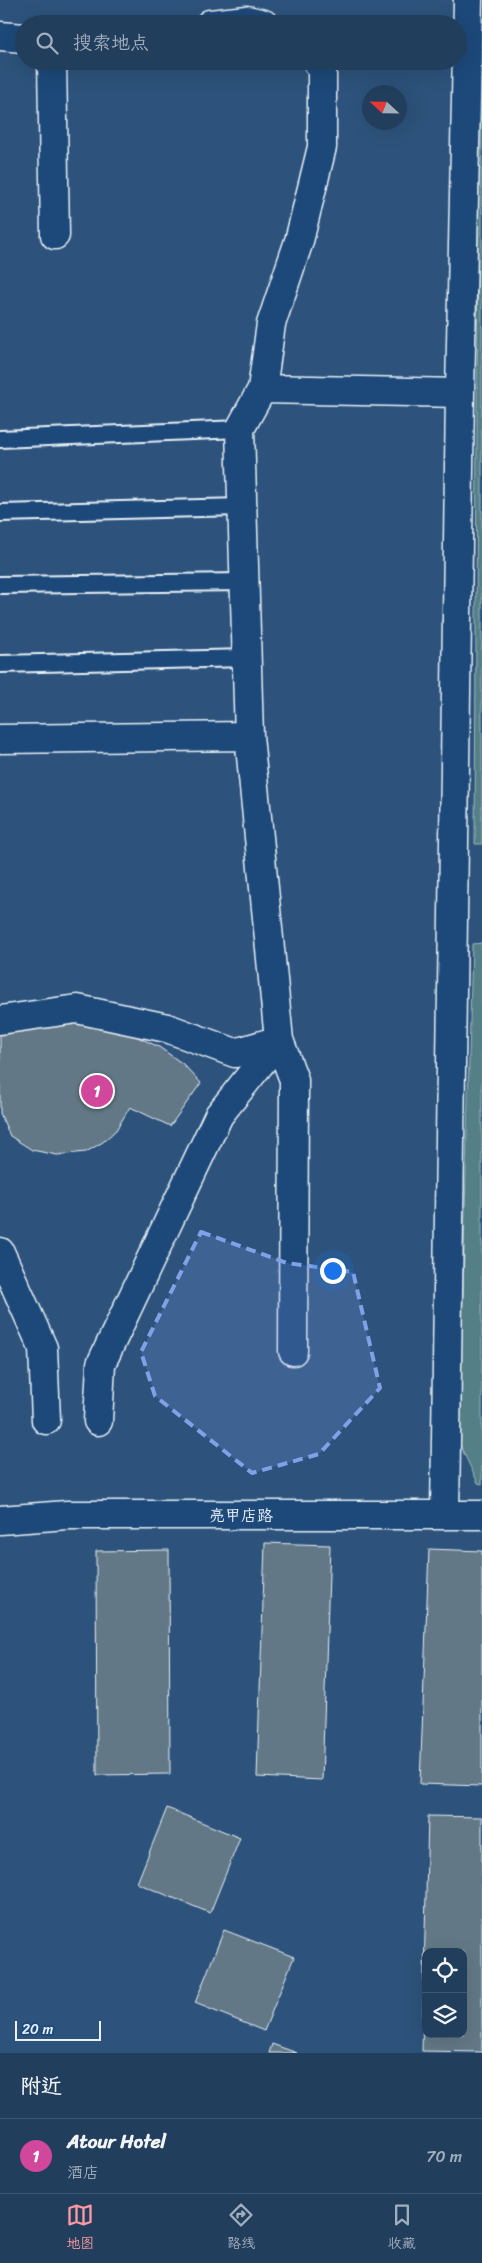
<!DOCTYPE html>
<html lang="zh">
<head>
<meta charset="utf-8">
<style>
	:root { --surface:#223e5d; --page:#2a4563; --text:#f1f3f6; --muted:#a2aebc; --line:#3f5772; --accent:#ff9aa2 }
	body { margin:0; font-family:Sriracha,"LXGW WenKai TC",sans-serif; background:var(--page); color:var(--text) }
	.controls { position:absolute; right:15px; bottom:15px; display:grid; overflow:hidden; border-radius:10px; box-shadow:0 5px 20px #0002 }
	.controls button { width:45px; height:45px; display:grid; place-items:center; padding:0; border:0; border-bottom:1px solid var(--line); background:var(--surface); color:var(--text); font:25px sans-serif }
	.compass { position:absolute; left:362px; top:85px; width:45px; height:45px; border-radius:50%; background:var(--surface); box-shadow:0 5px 20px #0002; rotate:292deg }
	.scale { position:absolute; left:15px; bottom:12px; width:86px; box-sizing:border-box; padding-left:5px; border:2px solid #e8f1f8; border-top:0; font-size:14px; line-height:18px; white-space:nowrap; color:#e8f1f8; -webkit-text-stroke:4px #1f4a7a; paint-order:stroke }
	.you { position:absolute; left:332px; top:1270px; width:18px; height:18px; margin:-12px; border:4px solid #fff; border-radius:50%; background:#1a73e8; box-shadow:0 0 0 8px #1a73e833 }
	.badge { display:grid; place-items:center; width:32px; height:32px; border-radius:50%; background:var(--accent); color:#fff; font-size:16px; font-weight:700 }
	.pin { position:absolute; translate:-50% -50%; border:2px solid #fff; box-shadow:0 1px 5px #0006 }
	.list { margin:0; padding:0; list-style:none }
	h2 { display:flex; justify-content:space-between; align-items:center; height:65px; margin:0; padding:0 20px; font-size:21px }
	h2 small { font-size:16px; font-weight:400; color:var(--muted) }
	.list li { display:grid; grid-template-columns:32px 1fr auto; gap:15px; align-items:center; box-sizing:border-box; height:75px; padding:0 20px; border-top:1px solid var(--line) }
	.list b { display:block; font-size:19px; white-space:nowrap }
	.list p { margin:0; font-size:16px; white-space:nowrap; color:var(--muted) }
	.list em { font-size:16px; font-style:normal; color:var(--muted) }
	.icon { flex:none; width:28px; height:28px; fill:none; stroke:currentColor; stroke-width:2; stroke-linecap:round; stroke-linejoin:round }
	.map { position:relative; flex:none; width:482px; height:2053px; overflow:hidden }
	.search { position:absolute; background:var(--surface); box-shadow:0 5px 20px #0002; left:15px; right:15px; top:15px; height:55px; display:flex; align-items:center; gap:12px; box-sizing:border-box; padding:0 18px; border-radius:28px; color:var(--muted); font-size:19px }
	.sheet { height:140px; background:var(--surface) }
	nav { display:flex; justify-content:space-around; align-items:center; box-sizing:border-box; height:70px; border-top:1px solid var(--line); background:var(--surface); font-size:14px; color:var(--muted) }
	nav a { display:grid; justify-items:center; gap:2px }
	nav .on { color:var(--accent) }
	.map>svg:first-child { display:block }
	.green { fill:#557f86; stroke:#9eb8bf }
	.building { fill:#647886; stroke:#e8f1f8; fill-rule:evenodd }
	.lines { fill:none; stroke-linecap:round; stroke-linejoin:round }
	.lane-casing { stroke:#e8f1f8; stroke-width:20 }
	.street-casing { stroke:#e8f1f8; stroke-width:31 }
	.lane { stroke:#1f4a7a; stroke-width:16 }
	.street { stroke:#1f4a7a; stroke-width:28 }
	.marked { fill:#82a0e8; fill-opacity:0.2; stroke:#82a0e8; stroke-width:4; stroke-dasharray:10 6; stroke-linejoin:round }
	.labels { text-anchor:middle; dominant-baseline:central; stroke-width:4; stroke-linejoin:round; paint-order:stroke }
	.street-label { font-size:16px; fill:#e8f1f8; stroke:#1f4a7a }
</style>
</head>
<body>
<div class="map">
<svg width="482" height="2053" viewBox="0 0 482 2053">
	<rect width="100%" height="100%" fill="#2d537c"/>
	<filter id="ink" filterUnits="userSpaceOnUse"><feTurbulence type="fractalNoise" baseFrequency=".02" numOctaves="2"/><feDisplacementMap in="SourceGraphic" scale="10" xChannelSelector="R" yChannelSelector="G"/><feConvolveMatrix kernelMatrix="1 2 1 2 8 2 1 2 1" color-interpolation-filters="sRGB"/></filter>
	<g filter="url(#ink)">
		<path class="green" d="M479,0H482V844H475Z
			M482,943V1484L478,1483L459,1443L472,944Z"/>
		<path class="building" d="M86,1021L125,1031L159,1047L183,1064L201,1083L170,1126L130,1107L116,1130L103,1142L86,1152L57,1155L32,1150L10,1136L0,1113V1034L13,1029Z
			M265,1543L330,1545L322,1780L257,1777Z
			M429,1549L482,1551V1786L420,1784Z
			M169,1550L170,1774L97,1775L96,1551Z
			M167,1808L240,1838L210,1913L137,1883Z
			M428,1816L482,1817V2052L422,2051ZM426,1952H463V2034H426Z
			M224,1930L294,1957L264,2031L195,2003Z
			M272,2044L297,2053H269Z"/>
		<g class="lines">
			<g class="lane-casing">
				<path id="lane" d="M0,439L240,429
					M0,513L242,507
					M0,585L244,582
					M0,664L247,658"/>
			</g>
			<g class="street-casing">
				<path id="street" d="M210,24L247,20L264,24
					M0,36L24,38
					M52,61L55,235
					M262,389L460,393
					M0,739L249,736
					M0,1020L77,1009L167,1028L235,1053L279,1040
					M0,1252L43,1348L46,1420
					M293,1351L294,1080L279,1040L249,736L240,429L262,389L271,324L299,241L322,147V70L317,61
					M98,1421L101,1364L219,1115L279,1040
					M445,1514L460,393L468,0
					M0,1520L67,1515H482"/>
			</g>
			<use href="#lane" class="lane"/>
			<use href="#street" class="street"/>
		</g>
	</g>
	<path class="marked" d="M201,1232L287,1263L353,1272L380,1388L319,1454L252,1473L155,1396L141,1352Z"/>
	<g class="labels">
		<g class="street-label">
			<text x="241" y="1515">亮甲店路</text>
		</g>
	</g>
</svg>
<div class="controls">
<button><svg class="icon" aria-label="locate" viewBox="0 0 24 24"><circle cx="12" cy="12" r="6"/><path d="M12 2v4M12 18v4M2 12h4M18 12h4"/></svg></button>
<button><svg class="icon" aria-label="layers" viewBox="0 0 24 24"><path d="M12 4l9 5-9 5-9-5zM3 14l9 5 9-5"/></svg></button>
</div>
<svg class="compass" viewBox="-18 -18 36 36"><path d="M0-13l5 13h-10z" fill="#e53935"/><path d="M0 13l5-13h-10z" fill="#a2aebc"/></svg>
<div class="scale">20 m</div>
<div class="you"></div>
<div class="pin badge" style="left:97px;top:1091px;background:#d1479c">1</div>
<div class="search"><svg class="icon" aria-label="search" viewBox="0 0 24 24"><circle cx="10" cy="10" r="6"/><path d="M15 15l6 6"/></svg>搜索地点</div>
</div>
<section class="sheet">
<h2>附近<small></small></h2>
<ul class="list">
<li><span class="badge" style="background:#d1479c">1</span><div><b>Atour Hotel</b><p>酒店</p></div><em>70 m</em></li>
</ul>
</section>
<nav>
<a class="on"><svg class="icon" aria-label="map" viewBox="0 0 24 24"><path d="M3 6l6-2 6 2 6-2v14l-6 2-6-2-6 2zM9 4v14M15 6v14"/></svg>地图</a>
<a><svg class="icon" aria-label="directions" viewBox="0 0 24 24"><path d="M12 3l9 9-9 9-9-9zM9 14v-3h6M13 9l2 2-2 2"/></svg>路线</a>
<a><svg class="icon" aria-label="saved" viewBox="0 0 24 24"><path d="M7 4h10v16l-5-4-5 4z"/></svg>收藏</a>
</nav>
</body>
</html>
